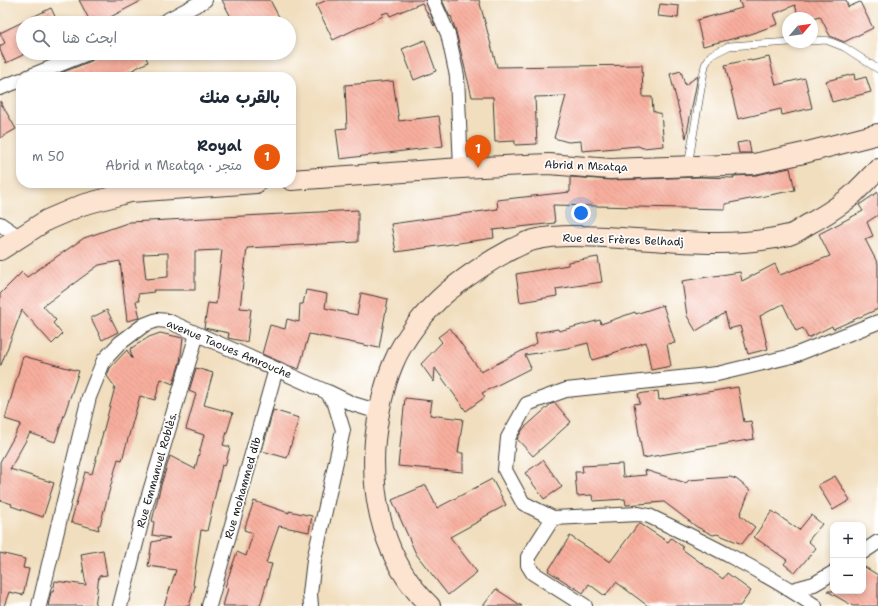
<!DOCTYPE html>
<html lang="ar">
<head>
<meta charset="utf-8">
<style>
	:root { --surface:#fff; --page:#f2f2f3; --text:#1f2937; --muted:#747a83; --line:#e0e1e3; --accent:#ea580c }
	body { margin:0; font-family:"Shantell Sans","Playpen Sans Arabic",sans-serif; background:var(--page); color:var(--text); direction:rtl }
	.controls { position:absolute; right:12px; bottom:12px; display:grid; overflow:hidden; border-radius:8px; box-shadow:0 2px 6px #0003 }
	.controls button { width:36px; height:36px; display:grid; place-items:center; padding:0; border:0; border-bottom:1px solid var(--line); background:var(--surface); color:var(--text); font:20px sans-serif }
	.compass { position:absolute; left:782px; top:12px; width:36px; height:36px; border-radius:50%; background:var(--surface); box-shadow:0 2px 6px #0003; rotate:61deg }
	.you { position:absolute; left:581px; top:213px; width:14px; height:14px; margin:-10px; border:3px solid #fff; border-radius:50%; background:#1a73e8; box-shadow:0 0 0 6px #1a73e833 }
	.badge { display:grid; place-items:center; width:26px; height:26px; border-radius:50%; background:var(--accent); color:#fff; font-size:13px; font-weight:700 }
	.pin { position:absolute; translate:-50% -33px; filter:drop-shadow(0 1px 2px #0008) }
	.pin::after { content:''; position:absolute; top:21px; width:14px; height:12px; background:inherit; clip-path:polygon(0 0,100% 0,50% 100%) }
	.list { margin:0; padding:0; list-style:none }
	h2 { display:flex; justify-content:space-between; align-items:center; height:52px; margin:0; padding:0 16px; font-size:17px }
	h2 small { font-size:13px; font-weight:400; color:var(--muted) }
	.list li { display:grid; grid-template-columns:26px 1fr auto; gap:12px; align-items:center; box-sizing:border-box; height:64px; padding:0 16px; border-top:1px solid var(--line) }
	.list b { display:block; font-size:15px; white-space:nowrap }
	.list p { margin:0; font-size:13px; white-space:nowrap; color:var(--muted) }
	.list em { font-size:13px; font-style:normal; color:var(--muted) }
	.icon { flex:none; width:22px; height:22px; fill:none; stroke:currentColor; stroke-width:2; stroke-linecap:round; stroke-linejoin:round }
	.map { position:relative; flex:none; width:878px; height:606px; overflow:hidden; direction:ltr }
	.search { position:absolute; background:var(--surface); box-shadow:0 2px 6px #0003; left:16px; top:16px; width:280px; height:44px; display:flex; align-items:center; gap:10px; box-sizing:border-box; padding:0 14px; border-radius:22px; color:var(--muted); font-size:15px }
	.panel { position:absolute; background:var(--surface); box-shadow:0 2px 6px #0003; left:16px; top:72px; width:280px; height:116px; border-radius:16px; direction:rtl }
	.map>svg:first-child { display:block }
	.building { fill:url(#building-back-hatch); fill-rule:evenodd }
	.lines { fill:none; stroke-linecap:round; stroke-linejoin:round }
	.lane-casing { stroke:#3c3934; stroke-width:8 }
	.street-casing { stroke:#3c3934; stroke-width:16 }
	.secondary-casing { stroke:#3c3934; stroke-width:22 }
	.lane { stroke:#fff; stroke-width:7 }
	.street { stroke:#fff; stroke-width:14 }
	.secondary { stroke:#fde4d1; stroke-width:20 }
	.labels { text-anchor:middle; dominant-baseline:central; stroke-width:3.5; stroke-linejoin:round; paint-order:stroke }
	.street-label { font-size:11px; fill:#1c1c1c; stroke:#fff }
</style>
</head>
<body>
<div class="map">
<svg width="878" height="606" viewBox="0 0 878 606">
	<defs>
		<pattern id="building-back-hatch" width="6" height="6" patternUnits="userSpaceOnUse"><rect width="6" height="6" fill="#f8ae9d"/><path d="M-1 5l2 2M0 0l6 6M5-1l2 2" fill="none" stroke="#d49587"/></pattern>
	</defs>
	<rect width="100%" height="100%" fill="#fff"/>
	<filter id="ink" filterUnits="userSpaceOnUse"><feTurbulence type="fractalNoise" baseFrequency=".025" numOctaves="2"/><feDisplacementMap in="SourceGraphic" scale="8" xChannelSelector="R" yChannelSelector="G"/><feConvolveMatrix kernelMatrix="1 2 1 2 8 2 1 2 1" color-interpolation-filters="sRGB"/></filter>
	<filter id="wash" filterUnits="userSpaceOnUse"><feTurbulence type="fractalNoise" baseFrequency=".012" numOctaves="4" result="noise"/><feDisplacementMap in="SourceGraphic" scale="16" xChannelSelector="R" yChannelSelector="G"/><feGaussianBlur stdDeviation="0.9" result="paint"/><feColorMatrix in="noise" values="0 0 0 0 0 0 0 0 0 0 0 0 0 0 0 0 0 1.4 0 .05"/><feComposite in="paint" operator="in"/></filter>
	<g filter="url(#wash)">
		<rect width="100%" height="100%" fill="#f1debe"/>
		<g id="blocks">
			<path class="building" d="M79,0H143L99,23H91Z
				M222,0H270L279,17L269,23H234Z
				M327,0H425L435,25L434,26L422,3L390,16L388,12L382,14L383,16L333,40L316,5Z
				M442,0H479L497,67L642,65L643,97H652L653,111L661,114L664,146L643,148L638,146L582,151L581,141L568,142L554,138L566,96L535,97L537,144L515,145V141L495,142L493,97H472L456,32L451,16L450,17Z
				M739,0H846L848,7L860,2L873,28L844,42L830,36L820,16L813,18H799L795,5L774,14L778,24L748,35L703,46L697,20L742,8Z
				M660,4L679,6L678,18L658,16Z
				M51,8L58,23H23V55L6,63L0,50V46L5,43L0,33Z
				M425,40L436,71L414,80L402,49Z
				M96,53H144L148,62L119,77H51L91,61L95,58Z
				M769,57L776,85L805,78L812,108L782,115L781,109L738,119L725,65L751,59V61Z
				M681,71L685,85L698,76L686,138L670,74Z
				M854,74L855,80L866,77L871,92L832,102L826,81Z
				M393,81L399,121L439,116L443,146L340,159L336,129L347,128L345,85Z
				M0,101L16,129L0,138Z
				M749,141L751,153H739L737,143Z
				M790,168L795,190L725,204V209L553,205L555,223L493,230L494,238L396,252L391,224L498,209L497,200L570,192V177L610,180L701,177L734,178L733,176L756,175Z
				M878,192V215L867,222L873,236L865,239L878,264V309L833,329L832,326L808,338L803,328L796,331L783,304L760,316L768,349L748,354L740,326L729,329L725,313L696,331L687,316L682,281L740,272L742,281L775,264L780,275L830,256L819,234L863,211L859,205Z
				M358,210V242L247,248L240,308L251,309L247,342L228,338L229,333L204,328L208,303L216,304L222,250L195,251V290H153L154,292L138,294L139,301H136L140,318H139L127,321L120,261L99,265L43,306L56,320L53,323L62,334L52,344L22,310L1,365H0V294L22,272L27,277L84,238L130,222ZM168,253V277L146,279L143,254Z
				M598,257L602,282L556,289L557,296L520,302L516,274L568,265V262Z
				M306,290L327,294L325,308L357,315L361,293L388,299L379,348L309,334L299,369L290,366L262,354L270,325L285,329L287,319L299,322L300,304H303Z
				M663,305L675,343L667,344L671,366L651,370L646,342L613,353V354L592,360L588,343L568,348L525,355L531,368L482,393L485,397L466,411L435,368L434,382L421,364L442,342L438,337L450,328L481,372L537,343L535,333L558,329L559,331L600,320L601,324L635,312L636,314Z
				M107,310L118,332L102,340L91,318Z
				M160,333L183,338L180,362L173,384L161,379L155,400L140,396L122,460L118,459L100,525H98L99,530L71,522L85,472L92,474L115,387L107,376L110,368L127,350L132,359L130,349L149,337Z
				M23,356L79,371L55,442L30,433L10,469L54,483L43,517L11,506L12,504L0,500V462L21,424L5,419Z
				M196,368L213,373L204,405L233,413L223,445L230,447L225,466L222,465L207,531L201,530L193,585L195,586L189,606H164L176,570L148,566L152,542L170,538L152,535L154,522L152,521L161,485L170,456L195,469L204,435L186,429L196,394L189,391Z
				M738,387L744,422L751,421L754,439L643,458L634,404L640,403L638,394L658,391L659,400Z
				M405,398L432,401L430,415L463,419L458,453H463V472L398,466Z
				M555,403L571,422L533,456L517,439L523,429L551,404Z
				M273,410L299,418L287,458L262,451Z
				M543,460L562,487L544,499L525,473Z
				M622,464L623,477L646,475L645,470L686,483L689,480L730,477L736,479L750,490L740,515L755,527L742,544L717,534L713,535L697,527L664,502L626,505L625,499L593,501L592,495L577,496L575,472H583L582,466Z
				M835,476L850,500L833,510L818,485Z
				M492,479L506,505L480,519L481,520L450,537L477,572L448,595L416,554L392,500L426,485L437,508Z
				M254,501L289,513V511L312,516L309,532L279,526L266,563L272,564L260,606H223L228,588L225,587L237,552L246,556L253,533L244,530Z
				M772,511L799,530L811,515L822,524L808,541L816,548L795,573L784,564L787,560L754,537Z
				M639,523L668,542L671,538L683,547L682,549L723,579L727,573L751,591L740,606H648L616,582L605,596L589,584L583,593L548,571L570,536L610,562Z
				M103,550L107,575L99,576L95,606H89V604V606H48L51,592H53L55,581L86,585L81,554Z
				M0,553L25,559L23,568L29,569L23,595L9,592L4,606H0Z
				M863,566L878,575V606H853L827,591H863Z
				M496,589L522,606H483Z"/>
		</g>
	</g>
	<g filter="url(#ink)">
		<use href="#blocks" fill-opacity="0" stroke="#3c3934" stroke-width="1"/>
		<g class="lines">
			<g class="lane-casing">
				<path id="lane" d="M812,41L826,40L844,47L878,69
					M688,166L705,65L711,55L729,46L790,42"/>
			</g>
			<g class="street-casing">
				<path id="street" d="M433,0L448,34L457,76L461,168
					M162,23L205,0
					M28,77L88,53
					M0,88L21,80
					M0,224L19,237
					M328,392L353,404L379,412
					M553,518L528,557V565L533,573L585,606
					M863,552L878,542
					M792,590L814,584L833,573
					M39,606L89,397L104,360L120,343L144,325L157,320L168,321L327,392L335,404L343,430L314,560L310,594L311,606
					M120,606L145,508L197,334
					M209,606L276,369
					M815,606C763,571 706,543 649,516L639,514L553,518L523,503L505,470L508,438L527,404L566,390L717,374L792,356L878,322"/>
			</g>
			<g class="secondary-casing">
				<path id="secondary" d="M291,180L461,168L549,164L610,169L754,164L804,153L878,134
					M0,250L47,220L82,205L130,192L256,183
					M430,606C385,563 370,501 375,440C378,415 383,388 393,364C403,339 426,310 447,292C467,276 489,261 512,249C517,247 522,244 527,242C549,234 581,236 605,237C665,240 730,250 789,235C796,233 802,228 807,225C822,217 836,208 849,198C859,189 868,179 878,169"/>
			</g>
			<use href="#lane" class="lane"/>
			<use href="#street" class="street"/>
			<use href="#secondary" class="secondary"/>
		</g>
	</g>
	<g class="labels">
		<g class="street-label">
			<text transform="translate(586 166) rotate(2)">Abrid n Mɛatqa</text>
			<text transform="translate(623 240) rotate(2)">Rue des Frères Belhadj</text>
			<text transform="translate(229 349) rotate(23)">avenue Taoues Amrouche</text>
			<text transform="translate(157 470) rotate(-74)">Rue Emmanuel Roblès.</text>
			<text transform="translate(243 488) rotate(-74)">Rue mohammed dib</text>
		</g>
	</g>
</svg>
<div class="controls">
<button>+</button>
<button>−</button>
</div>
<svg class="compass" viewBox="-18 -18 36 36"><path d="M0-13l5 13h-10z" fill="#e53935"/><path d="M0 13l5-13h-10z" fill="#747a83"/></svg>
<div class="you"></div>
<div class="pin badge" style="left:478px;top:168px">1</div>
<div class="search"><svg class="icon" aria-label="search" viewBox="0 0 24 24"><circle cx="10" cy="10" r="6"/><path d="M15 15l6 6"/></svg>ابحث هنا</div>
<section class="panel">
<h2>بالقرب منك<small></small></h2>
<ul class="list">
<li><span class="badge">1</span><div><b>Royal</b><p>متجر · Abrid n Mɛatqa</p></div><em>50 m</em></li>
</ul>
</section>
</div>
</body>
</html>
